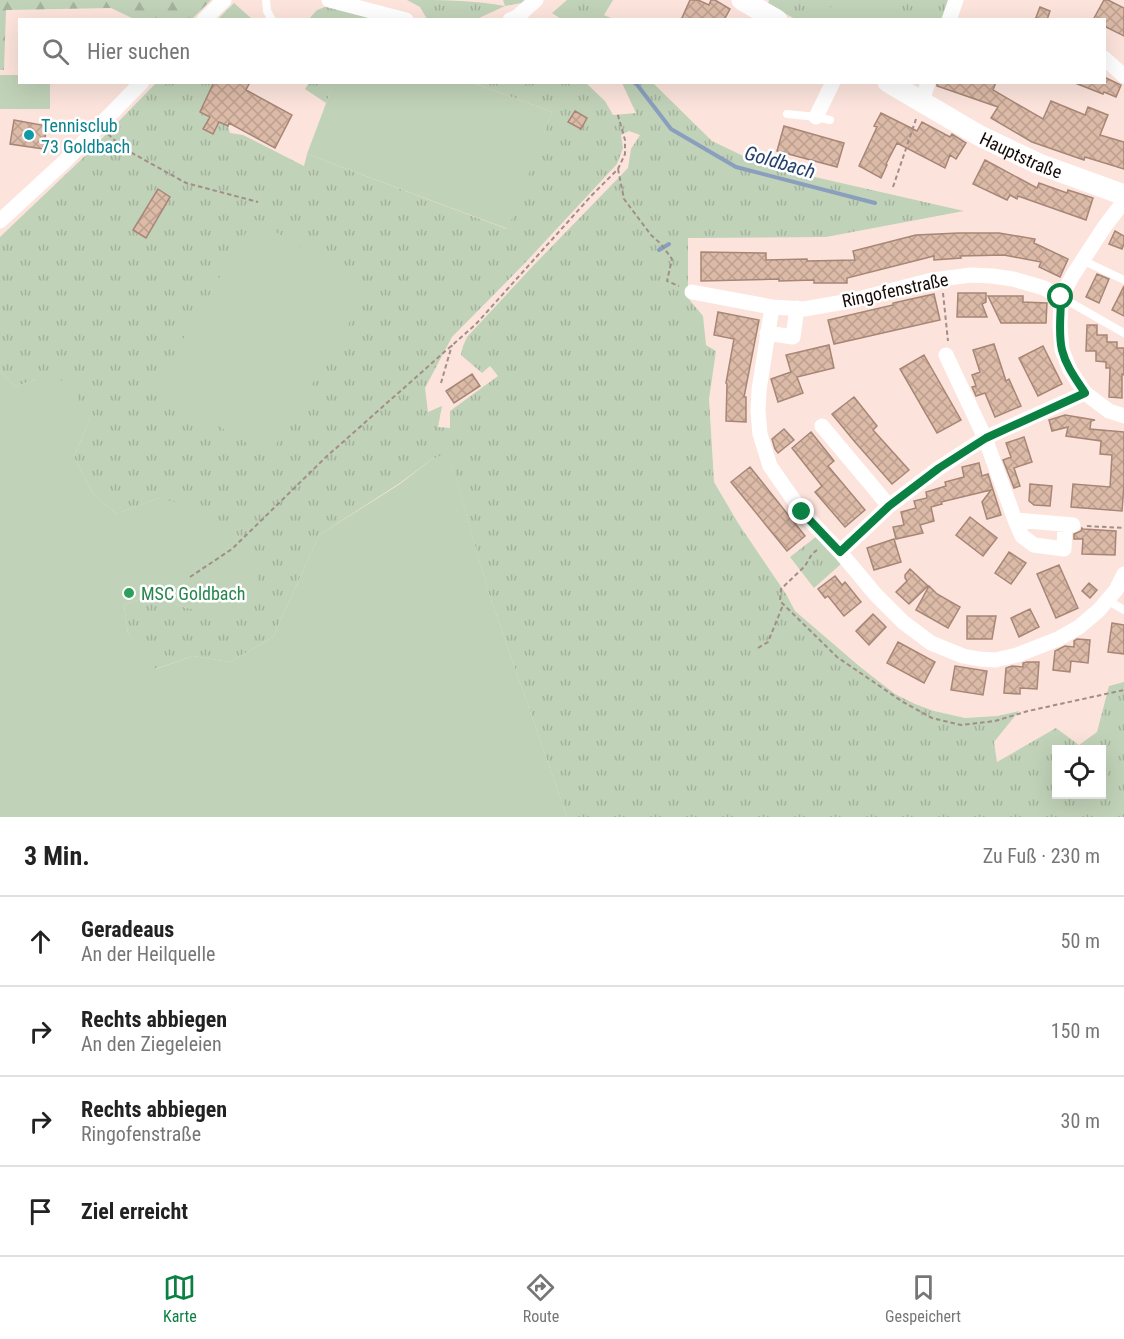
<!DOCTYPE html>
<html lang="de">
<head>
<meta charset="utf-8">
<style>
	:root { --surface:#fff; --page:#f6f6f6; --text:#222; --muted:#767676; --line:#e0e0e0; --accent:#0b8043 }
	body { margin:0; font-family:"Roboto Condensed",sans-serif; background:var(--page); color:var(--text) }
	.controls { position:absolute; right:18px; bottom:18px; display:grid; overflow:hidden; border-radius:0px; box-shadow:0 6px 24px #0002 }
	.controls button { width:54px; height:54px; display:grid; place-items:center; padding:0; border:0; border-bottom:2px solid var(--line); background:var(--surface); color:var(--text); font:30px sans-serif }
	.stop { position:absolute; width:18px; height:18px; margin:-14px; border:4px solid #0b8043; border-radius:50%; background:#fff }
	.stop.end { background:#0b8043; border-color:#fff; box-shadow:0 2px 6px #0008 }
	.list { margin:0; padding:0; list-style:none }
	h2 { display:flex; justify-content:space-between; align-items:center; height:78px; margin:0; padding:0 24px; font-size:26px }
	h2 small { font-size:20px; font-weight:400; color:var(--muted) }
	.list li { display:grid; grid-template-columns:39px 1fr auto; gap:18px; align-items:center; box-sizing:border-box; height:90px; padding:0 24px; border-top:2px solid var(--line) }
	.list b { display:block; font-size:22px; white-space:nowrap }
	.list p { margin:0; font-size:20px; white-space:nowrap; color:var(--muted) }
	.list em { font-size:20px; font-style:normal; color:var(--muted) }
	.icon { flex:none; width:33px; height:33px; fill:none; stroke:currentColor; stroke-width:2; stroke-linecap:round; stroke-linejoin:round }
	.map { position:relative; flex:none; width:1124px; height:817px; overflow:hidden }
	.search { position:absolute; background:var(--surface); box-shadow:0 6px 24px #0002; left:18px; right:18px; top:18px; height:66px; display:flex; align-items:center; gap:15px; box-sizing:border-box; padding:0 21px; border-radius:0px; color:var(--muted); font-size:22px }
	.sheet { height:438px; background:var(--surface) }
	nav { display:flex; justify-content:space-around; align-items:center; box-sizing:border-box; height:84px; border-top:2px solid var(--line); background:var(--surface); font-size:16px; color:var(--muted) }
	nav a { display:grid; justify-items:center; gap:3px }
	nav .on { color:var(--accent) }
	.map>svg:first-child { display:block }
	.grass { fill:url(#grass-tufts); fill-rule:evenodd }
	.forest { fill:url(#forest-firs) }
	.garden { fill:#c0d2b8 }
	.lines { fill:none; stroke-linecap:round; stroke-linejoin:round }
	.stream { stroke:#8a9fbe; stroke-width:4 }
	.building { fill:url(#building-cross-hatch); stroke:#a78676; stroke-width:1.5 }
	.path { stroke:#a18e88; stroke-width:2; stroke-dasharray:4.5 3; stroke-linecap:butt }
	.lane { stroke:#fff; stroke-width:8 }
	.street { stroke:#fff; stroke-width:15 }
	.secondary { stroke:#fff; stroke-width:21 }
	.route { stroke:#0b8043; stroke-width:8 }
	.culture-dot { fill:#0f9aa8; stroke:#fff; stroke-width:2 }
	.leisure-dot { fill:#2e9e5b; stroke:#fff; stroke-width:2 }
	.labels { text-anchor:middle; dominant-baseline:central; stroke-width:5; stroke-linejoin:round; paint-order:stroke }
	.culture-label { font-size:18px; fill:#0d838f; stroke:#fff; text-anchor:start }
	.street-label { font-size:18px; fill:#170b07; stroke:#fff }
	.leisure-label { font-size:18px; fill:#27864d; stroke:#fff; text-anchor:start }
	.water-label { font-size:20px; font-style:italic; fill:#25416c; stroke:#fff }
</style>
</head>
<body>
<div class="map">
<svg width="1124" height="817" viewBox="0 0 1124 817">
	<defs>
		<pattern id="grass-tufts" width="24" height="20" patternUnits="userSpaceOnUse" patternTransform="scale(1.5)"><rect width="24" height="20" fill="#c0d2b8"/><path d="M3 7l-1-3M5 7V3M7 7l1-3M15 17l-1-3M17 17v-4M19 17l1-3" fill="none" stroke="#a4b39d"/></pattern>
		<pattern id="forest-firs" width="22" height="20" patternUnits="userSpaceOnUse" patternTransform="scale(1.5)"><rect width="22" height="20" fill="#c0d2b8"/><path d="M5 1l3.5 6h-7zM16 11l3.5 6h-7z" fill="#a4b39d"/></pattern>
		<pattern id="building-cross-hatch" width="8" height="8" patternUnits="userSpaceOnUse" patternTransform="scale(1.5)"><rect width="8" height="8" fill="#dcbaa8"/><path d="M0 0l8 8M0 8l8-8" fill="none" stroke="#bc9f8f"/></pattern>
	</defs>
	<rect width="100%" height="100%" fill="#fce4dc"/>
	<path class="grass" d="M407,0C440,0 472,0 505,6L503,0H533L531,1L505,6L477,19L471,20L427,19L420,7Z
		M567,0H613L604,15L613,19H561L552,13Z
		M769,0H946L950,1L943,20L795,19L768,4Z
		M234,3L252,19H218Z
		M330,5L387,20H308L317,10Z
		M156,83H214L200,111L210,117L204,129L213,134L219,122L228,126L230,133L243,135L304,166L307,154L507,229L552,112L473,83H586L605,101L613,115L636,113L622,83H653L712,141L762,165L964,211L826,237L688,238V298L703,316L706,345L716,351L709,399L714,482L738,523L786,594L795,611L859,666L895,694L915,704L934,711L965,718L998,716L1019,711L994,742L997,762L1056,728L1079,745L1097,732L1109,686L1124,682V817H567L488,591L449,454L432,459L400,483L319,535L273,637L230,662L193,656L155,669L128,633L124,605L151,595L186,608L159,498L116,514L92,492L74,457L89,420L37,379L15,387L0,371V237L86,155ZM629,131L640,135L631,149L628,168L531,268L467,337L463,346L461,355L482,373L490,366L498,376L450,411V428L438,427L442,406L428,412L425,388L452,337L524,264L617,164L623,148L621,135ZM1056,750H1102V794H1056Z
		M309,83H334L326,103L305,89Z
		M817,536L841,564L814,588L790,557Z"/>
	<path class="forest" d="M0,0H211L192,19H134L111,8L6,10L4,70H0Z"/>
	<path class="garden" d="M835,0H881L918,19H824Z
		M0,75H19L20,82L50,83V109H0Z
		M334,82L473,83L552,112L508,229L307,154Z
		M254,219L370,288L269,456L154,388Z
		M0,371L15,387L37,379L69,381L89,420L74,457L92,492L116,514L159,498L183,504L226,527L253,560L260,588L249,621L186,608L151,595L124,605L128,633L156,669L193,656L230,662L273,637L319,535L400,484L432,459L449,453L488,591L567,817H0Z"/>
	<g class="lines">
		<path class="stream" d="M635,82L671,129L736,167L875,203
			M659,250L669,244"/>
	</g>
	<path class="building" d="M690,0H698L709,5L711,0H715L730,9L724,20H681Z
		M1104,0H1108L1124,8V36L1104,26V20H1093Z
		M1040,7L1050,11L1047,20H1035Z
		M1104,77L1121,85L1116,97L1104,92L1103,94L1075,83L1104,82Z
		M214,82H250L246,90L292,115L275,148L229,123L228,126L219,122L213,134L203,129L210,117L200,112Z
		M937,82H996L993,90L1043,119L1051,101L1085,115L1088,107L1108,115L1100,135L1124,142V169L1085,157L1084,160L1032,142L991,118L998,107L937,86Z
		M575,111L587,118L581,129L568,122Z
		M881,113L917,131L922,122L950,137L952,134L966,143L956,159L950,155L945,168L897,143L886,164L887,165L881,178L859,166L877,127L874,126Z
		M14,120L47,126L43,149L10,144Z
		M784,126L844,143L837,167L777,151Z
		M985,160L1037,188L1039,183L1067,193L1068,190L1093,198L1086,220L1018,196L1017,199L1010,195L1007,200L973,184Z
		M158,189L170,197L146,238L133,230Z
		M1115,231L1124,236V244L1122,249L1109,244Z
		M959,233H999L1035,239L1034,243L1068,259L1060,277L1039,267L1041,262L1004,255L960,256L961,258L934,260V256L847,278V283H814V280L779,281V279L701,281V252L766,253V260L807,259V261L855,260L853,251L916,235Z
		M1097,274L1109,279L1099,303L1086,297Z
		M1124,286V316L1112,310Z
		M958,293H986V302L982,304L987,317H957Z
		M934,294L940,320L834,344L828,320L893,305V303Z
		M988,296H1023V302L1047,303L1046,323H1001Z
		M718,312L759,320L744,397H746V422L726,421L727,384L726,383L734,339L714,335Z
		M1087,325H1097V335H1107V342H1117V348H1124V375L1122,374V398L1109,397L1110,368H1106V362L1096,361V351H1086Z
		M994,344L1006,381L1009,379L1021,406L995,417L985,393L976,396L972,387L976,386L972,375L980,372L973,350Z
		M829,345L834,368L797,377L803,393L778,402L771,379L791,372L786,355Z
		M1043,346L1062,384L1038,396L1019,358Z
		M924,355L961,420L937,433L900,369Z
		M472,374L480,386L454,403L446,391Z
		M854,397L877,426L873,430L909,470L892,484L855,442L832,414Z
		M1065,415L1095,420L1091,421L1090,429L1124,432V485L1122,511L1071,507L1073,484L1110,487L1112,455L1100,454L1101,441L1066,436L1068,427L1052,431L1049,420Z
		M784,429L794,440L778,453L775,449L772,439Z
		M811,432L834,461L828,466L865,510L845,527L815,492L822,486L792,448Z
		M1024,437L1032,462L1014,468L1020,486L1014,488L1003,460L1011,457L1006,443Z
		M979,463L982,476L988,474L1001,515L987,519L982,502L991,490L941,502L942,504L931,507L934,521L920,525L923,533L896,539L893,527L904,525L901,512L916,508L914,501L927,498L926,492L946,486L945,482L964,477L962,467Z
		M750,467L805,536L787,551L731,482Z
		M1030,484L1052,486L1050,506L1034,505L1029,501Z
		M970,517L997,538L983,556L956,535Z
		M1082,528L1083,529L1116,531L1115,555L1082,554L1083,539H1074V534L1081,531Z
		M894,539L901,562L874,570L867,548Z
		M1009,552L1026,563L1011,584L995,573Z
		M1059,565L1078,608L1056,618L1037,574Z
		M910,569L928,586L909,604L896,592L907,581L905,578V575Z
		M835,576L842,585L845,582L861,602L844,616L828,596L825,598L818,589Z
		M1089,583L1097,590L1090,598L1082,591Z
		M929,586L937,594L960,607L948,628L916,610Z
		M1030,609L1039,627L1019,637L1011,618Z
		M873,614L886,627L869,645L856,631Z
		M967,616H996L992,639H967Z
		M1112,623L1124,625V654L1108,652Z
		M1077,639L1090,640L1088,663L1071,661L1070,672L1053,670L1055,651L1065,646L1074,647V641Z
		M898,642L935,662L924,683L887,663Z
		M1027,662H1039L1037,689L1020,688V694L1004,693L1006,668L1012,666L1023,667V663Z
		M955,666L987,671L983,695L951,690Z"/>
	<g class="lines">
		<path class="path" d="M108,134L123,148L186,183L258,202
			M618,169L624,199L651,235L661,244L672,259L667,281L679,286
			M893,187L916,119
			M943,293L948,341
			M441,383L452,345
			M1087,526L1124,528
			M817,550L812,554L805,566L781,589L780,601L837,657L903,702L932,718L961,725L995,721L1028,711L1124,690
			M190,577L232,549L326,457L476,324L592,195L618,169L625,154V140L617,112
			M758,648L768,642L783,605"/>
		<path class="lane" d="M266,0L267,11L272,20
			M787,114L816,117L830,120
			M1082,260L1124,280
			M1061,297L1124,333
			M1107,600L1124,610"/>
		<path class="street" d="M329,0L406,20
			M204,20L224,0
			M510,20L517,17L536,0
			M949,20L956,0
			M1104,58L1124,76
			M922,102L928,82
			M816,117L833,82
			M1124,201L1105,226L1073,275L1061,297L1060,325L1062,350L1070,370L1085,393L1109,411L1124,416
			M0,221L65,161L142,82
			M692,292L772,307L804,309L850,301L932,280L971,275L992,276L1013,279L1044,288L1061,297
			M772,307L759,390L758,411L760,434L770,466L802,512L840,552L876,595L903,622L931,643L963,656L979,659L995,660L1017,655L1058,639L1079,627L1099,610L1116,590L1124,574
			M767,333L793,337L797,308
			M946,355L985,438L1015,520L1073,525
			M822,426L889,506
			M1015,520L1022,536L1034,545L1064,549L1065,524
			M840,552L889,506L939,468L985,438L1085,393"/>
		<g class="secondary">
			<path d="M742,0L777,20"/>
			<path id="s1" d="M888,82L980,136L1039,164L1124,195"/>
		</g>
	</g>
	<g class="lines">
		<path class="route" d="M802,512L840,552L889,506L939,468L986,438L1085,393C1076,379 1066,366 1062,350C1058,334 1061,314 1061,297"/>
	</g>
	<circle class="culture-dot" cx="29" cy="135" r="6"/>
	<circle class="leisure-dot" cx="129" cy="593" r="6"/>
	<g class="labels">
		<g class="culture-label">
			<text x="41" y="125">Tennisclub<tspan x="41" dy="21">73 Goldbach</tspan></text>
		</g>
		<g class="street-label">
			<text stroke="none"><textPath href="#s1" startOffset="152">Hauptstraße</textPath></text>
			<text transform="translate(895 290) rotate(-12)">Ringofenstraße</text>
		</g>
		<g class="leisure-label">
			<text x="141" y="593">MSC Goldbach</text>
		</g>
		<g class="water-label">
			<text transform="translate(780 162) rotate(16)">Goldbach</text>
		</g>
	</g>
</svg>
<div class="controls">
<button><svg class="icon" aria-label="locate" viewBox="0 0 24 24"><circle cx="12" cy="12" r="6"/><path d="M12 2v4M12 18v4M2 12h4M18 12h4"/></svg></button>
</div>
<div class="stop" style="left:1061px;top:297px"></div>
<div class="stop end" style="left:802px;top:512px"></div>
<div class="search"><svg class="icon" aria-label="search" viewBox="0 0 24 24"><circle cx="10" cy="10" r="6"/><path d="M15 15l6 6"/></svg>Hier suchen</div>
</div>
<section class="sheet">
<h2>3 Min.<small>Zu Fuß · 230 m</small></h2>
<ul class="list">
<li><svg class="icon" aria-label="ahead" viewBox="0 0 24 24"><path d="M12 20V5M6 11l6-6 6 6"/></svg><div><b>Geradeaus</b><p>An der Heilquelle</p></div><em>50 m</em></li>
<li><svg class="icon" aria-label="right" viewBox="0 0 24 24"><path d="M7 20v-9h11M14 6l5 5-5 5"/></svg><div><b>Rechts abbiegen</b><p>An den Ziegeleien</p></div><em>150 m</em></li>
<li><svg class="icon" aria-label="right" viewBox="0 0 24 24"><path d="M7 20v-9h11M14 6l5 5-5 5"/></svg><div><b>Rechts abbiegen</b><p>Ringofenstraße</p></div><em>30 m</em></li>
<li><svg class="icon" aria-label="arrive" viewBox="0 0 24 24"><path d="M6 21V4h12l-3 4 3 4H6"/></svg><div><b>Ziel erreicht</b></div></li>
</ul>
</section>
<nav>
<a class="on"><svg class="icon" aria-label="map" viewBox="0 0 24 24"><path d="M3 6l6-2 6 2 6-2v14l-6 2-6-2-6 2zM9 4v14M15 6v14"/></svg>Karte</a>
<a><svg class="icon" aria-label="directions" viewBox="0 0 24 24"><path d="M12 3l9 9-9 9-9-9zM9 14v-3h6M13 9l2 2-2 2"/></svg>Route</a>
<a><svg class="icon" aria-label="saved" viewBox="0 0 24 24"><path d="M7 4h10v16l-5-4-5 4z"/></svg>Gespeichert</a>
</nav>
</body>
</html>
